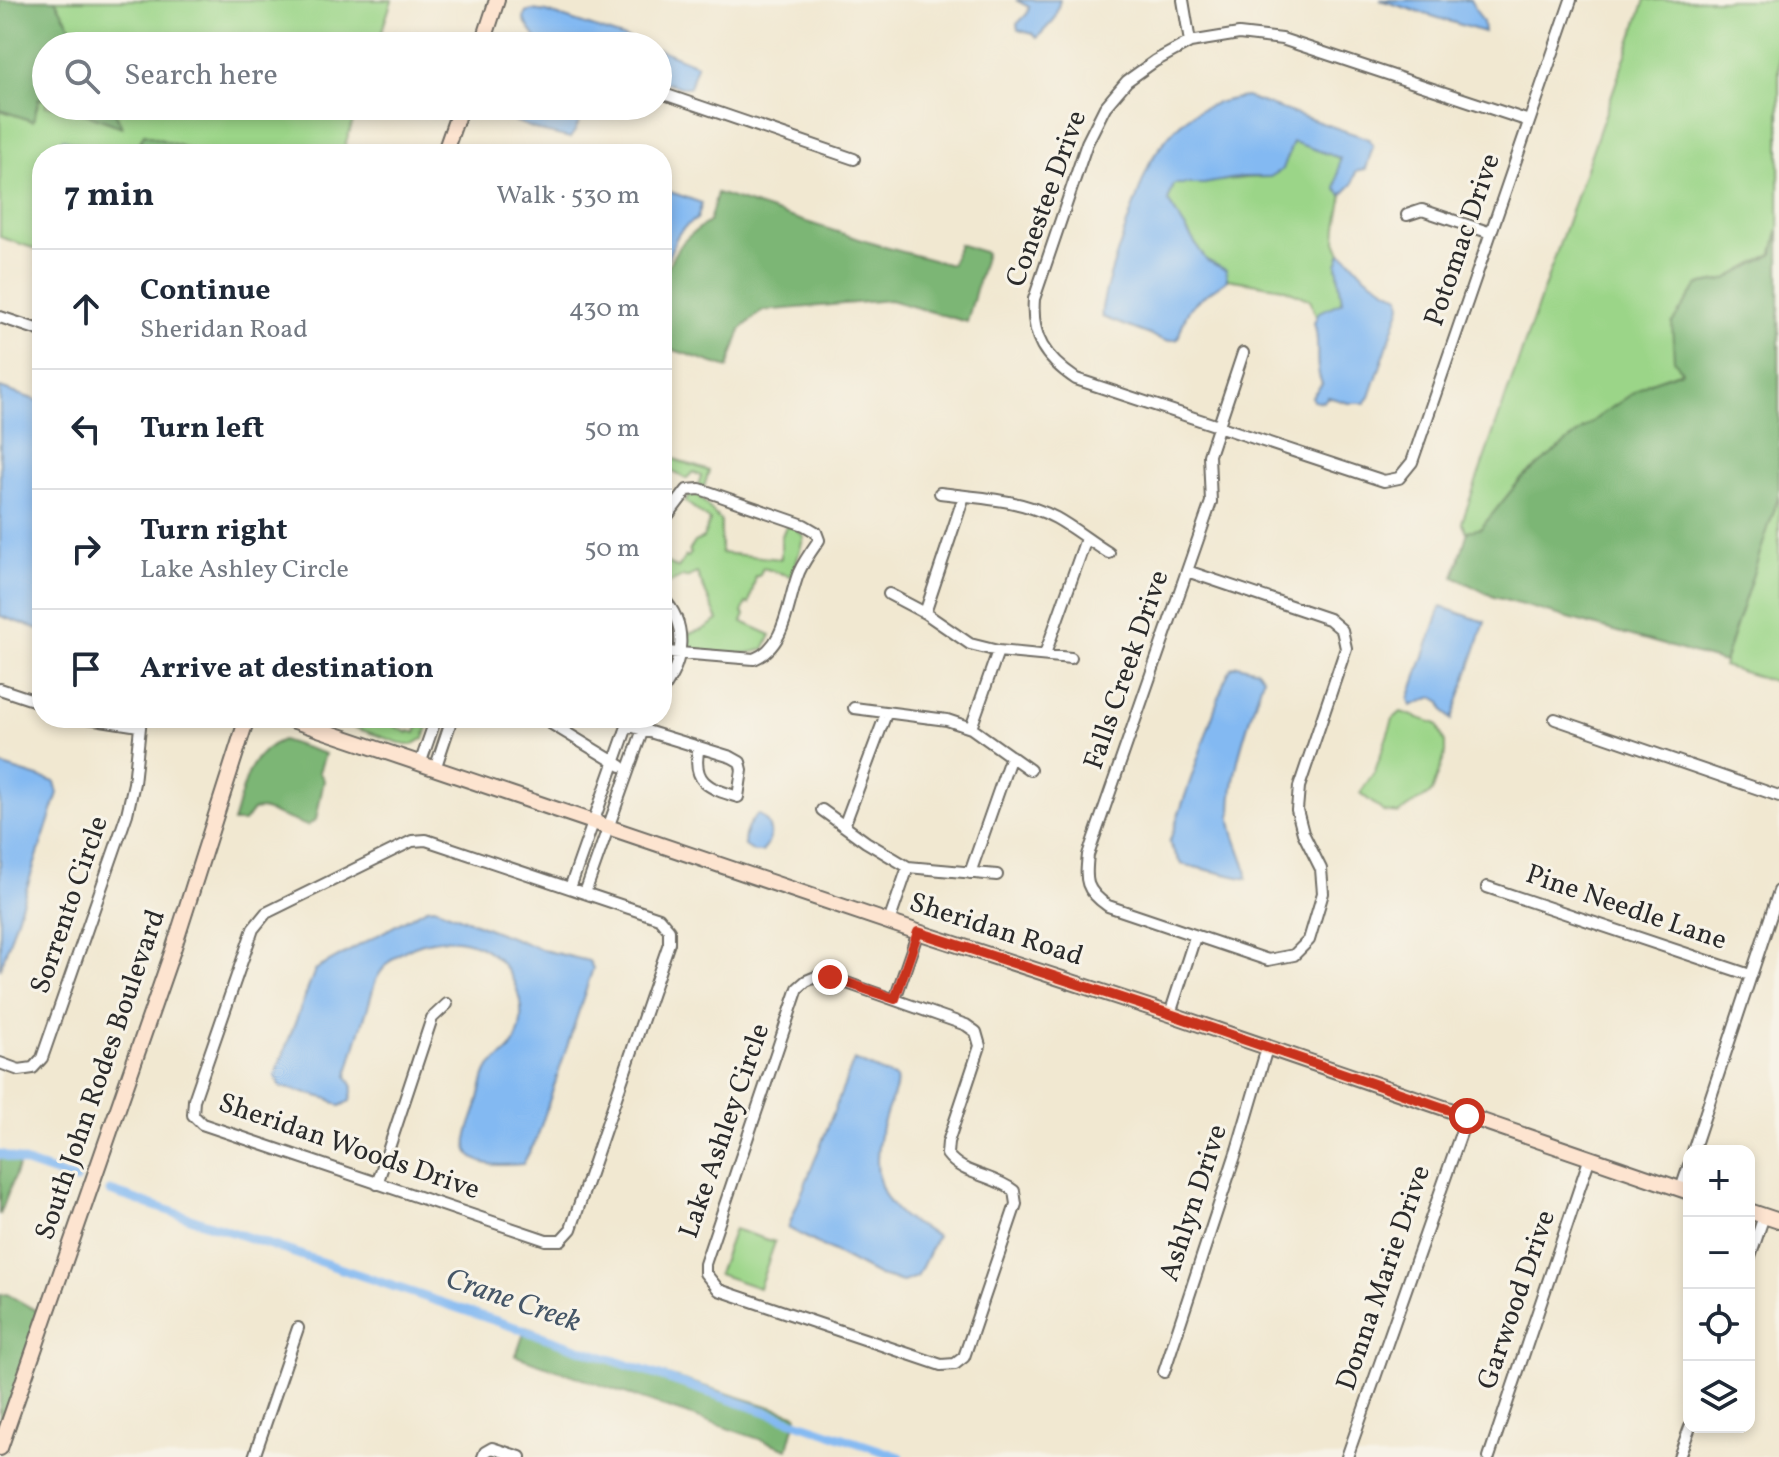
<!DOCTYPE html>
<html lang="en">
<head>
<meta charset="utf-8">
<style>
	:root { --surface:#fff; --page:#f2f2f3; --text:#1f2937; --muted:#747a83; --line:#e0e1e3 }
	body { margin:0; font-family:Vollkorn,serif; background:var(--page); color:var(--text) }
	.controls { position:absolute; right:24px; bottom:24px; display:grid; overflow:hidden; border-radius:16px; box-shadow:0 4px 12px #0003 }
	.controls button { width:72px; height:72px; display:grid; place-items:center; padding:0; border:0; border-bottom:2px solid var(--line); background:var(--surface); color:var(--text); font:40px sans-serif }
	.stop { position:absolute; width:24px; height:24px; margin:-18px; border:6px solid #c8321e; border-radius:50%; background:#fff }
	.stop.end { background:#c8321e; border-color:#fff; box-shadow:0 2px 8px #0008 }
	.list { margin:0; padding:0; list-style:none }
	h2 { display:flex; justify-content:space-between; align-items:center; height:104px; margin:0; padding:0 32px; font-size:34px }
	h2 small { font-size:26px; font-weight:400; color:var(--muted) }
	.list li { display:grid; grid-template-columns:52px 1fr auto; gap:24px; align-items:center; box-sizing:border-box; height:120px; padding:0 32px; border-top:2px solid var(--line) }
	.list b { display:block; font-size:30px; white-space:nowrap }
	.list p { margin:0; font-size:26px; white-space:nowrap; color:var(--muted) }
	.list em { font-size:26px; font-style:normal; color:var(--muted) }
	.icon { flex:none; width:44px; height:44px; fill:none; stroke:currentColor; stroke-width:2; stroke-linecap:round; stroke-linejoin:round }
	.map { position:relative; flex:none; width:1779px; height:1457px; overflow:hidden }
	.search { position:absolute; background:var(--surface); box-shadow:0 4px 12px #0003; left:32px; top:32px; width:640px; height:88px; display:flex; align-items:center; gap:20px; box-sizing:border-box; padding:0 28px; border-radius:44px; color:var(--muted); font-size:30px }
	.panel { position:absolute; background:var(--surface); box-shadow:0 4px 12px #0003; left:32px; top:144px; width:640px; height:584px; border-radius:32px }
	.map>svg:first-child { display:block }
	.green { fill:#9bd588; stroke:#63805a; stroke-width:2 }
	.forest { fill:#7cb674; stroke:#547050; stroke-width:2 }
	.water { fill:#83b9f2; stroke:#57728e; stroke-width:2 }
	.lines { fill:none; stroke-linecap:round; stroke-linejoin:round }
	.canal { stroke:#83b9f2; stroke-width:9 }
	.street-casing { stroke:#706d65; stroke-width:14 }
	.secondary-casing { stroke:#706d65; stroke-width:18 }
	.street { stroke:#fff; stroke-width:10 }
	.secondary { stroke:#fde4d0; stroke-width:14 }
	.route { stroke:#c8321e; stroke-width:10 }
	.labels { text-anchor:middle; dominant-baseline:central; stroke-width:6; stroke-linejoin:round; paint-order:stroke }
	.street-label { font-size:28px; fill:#2b2b2b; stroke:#f7f3e8 }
	.water-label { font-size:30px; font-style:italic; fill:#455667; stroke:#f7f3e8 }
</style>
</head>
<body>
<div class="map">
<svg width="1779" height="1457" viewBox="0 0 1779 1457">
	<rect width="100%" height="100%" fill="#f7f3e8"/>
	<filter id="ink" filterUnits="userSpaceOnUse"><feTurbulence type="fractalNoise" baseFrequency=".0125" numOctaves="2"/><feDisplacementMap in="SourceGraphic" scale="16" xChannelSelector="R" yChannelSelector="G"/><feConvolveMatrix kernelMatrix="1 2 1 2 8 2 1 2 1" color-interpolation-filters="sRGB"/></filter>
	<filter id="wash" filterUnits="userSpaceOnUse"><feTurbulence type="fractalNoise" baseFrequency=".006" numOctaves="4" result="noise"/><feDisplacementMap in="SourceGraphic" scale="32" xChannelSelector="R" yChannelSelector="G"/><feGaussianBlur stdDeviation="1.8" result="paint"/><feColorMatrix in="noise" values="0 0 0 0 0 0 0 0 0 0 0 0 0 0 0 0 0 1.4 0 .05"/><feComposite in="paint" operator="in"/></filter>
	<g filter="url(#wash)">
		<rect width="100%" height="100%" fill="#f1e8d1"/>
		<path class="green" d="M55,0H392L377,46H82Z
			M1645,0H1779V228L1773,253L1725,280L1697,285L1682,371L1648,383L1598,418L1520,480L1481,529L1466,531L1462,522Z
			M40,97L46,100V106H64L121,126L112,106H358L342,154H204L144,134L134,154H109L63,139L48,148L46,154H42V251L0,237V110L33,121Z
			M1292,141L1340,158L1343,194L1337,227L1336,241L1341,253L1337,264L1342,302L1316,316L1310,300L1283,288L1227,279L1225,270L1206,260L1168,201L1174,184C1207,184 1237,177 1270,177L1288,157Z
			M662,455L709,471L704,487L698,485L701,476L693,472L686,479L662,466Z
			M692,493L697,494L721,521V553L781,559V538L786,526L795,528L804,536L793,574L790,576L763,568L759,576H756L749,604L746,603L742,613L745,615L742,622L771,635L764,649C747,656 700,656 684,647L687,634L702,630L718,620L697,573L686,578L684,576L662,587V560L678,568L686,556L688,557L691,553L689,551L695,542L703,538L710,521L685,501Z
			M1779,495V683L1723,666Z
			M1401,712L1437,724L1445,743V755L1432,792L1398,814L1384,812L1360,793L1375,771L1393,719Z
			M326,718H390L389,723L408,733L409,731L416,733L421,718H431L424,738L412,745H406Z
			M734,1229L775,1242L759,1288L718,1274Z"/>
		<path class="forest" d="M0,0H55L82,46H46V100L39,98L33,121L0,110Z
			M64,106H112L122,127Z
			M144,134L204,154H134Z
			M717,193L881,246L951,265L959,244L986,253L967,322L890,300L762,311L741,329L728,368L671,349L662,344C662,291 657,251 709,222Z
			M1779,228V495L1724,662L1494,597L1454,577L1468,531L1481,528L1520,480L1598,417L1648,383L1682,371L1674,360L1672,323L1698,285L1725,280L1773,254Z
			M282,740L325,754L319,772L324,780L316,820L307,826L262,809L253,810L244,822H233C244,788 246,754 282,740Z
			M0,1157L19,1164L0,1215Z
			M7,1294L42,1314L3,1424L0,1423V1295Z
			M526,1327L596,1353L797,1415L788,1449L516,1356Z"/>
		<path class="water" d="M1016,0H1060L1054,20L1037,38L1033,34L1018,30L1017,24L1027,14L1029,7Z
			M1380,0H1470L1483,22L1484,32Z
			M532,10L547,12L649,46H541L524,20L525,13Z
			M658,49L697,65L690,87H681L658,80Z
			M1246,97L1369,139L1373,146L1366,169L1356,171L1353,184L1342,195L1336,189L1340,158L1293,142L1283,169L1270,177H1242L1204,184H1174L1168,201L1206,260L1226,270L1227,280C1196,303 1189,298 1178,339L1166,341L1102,317C1097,302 1141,185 1150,162C1176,121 1197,103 1246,97Z
			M493,106H580C583,118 577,129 570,138L540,131L491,112Z
			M63,139L109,154H46L48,148Z
			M662,189L702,203L697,219C672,233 678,239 666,261L662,262Z
			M1341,253C1351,257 1356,268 1365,275C1376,284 1388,290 1400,296L1401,306L1370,397L1365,403H1348L1328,397L1323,402L1313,400L1312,396L1322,384C1313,365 1321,343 1314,323L1319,312L1342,302L1337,264Z
			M0,388L42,402V630L0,616Z
			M1441,607L1485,622L1452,720L1443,709L1441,702L1433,697L1411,706L1409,699Z
			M1237,665L1257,670L1263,678C1249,723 1230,770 1231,819C1232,839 1248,862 1247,879L1181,864L1169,843L1224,682L1231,668Z
			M0,765L55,782L58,793L0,970Z
			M758,814C773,824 774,839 762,852H754L745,846C742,835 750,821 758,814Z
			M434,907L543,950L589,961L593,968L537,1138L523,1164C504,1166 463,1169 467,1139C469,1129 473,1119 476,1110C480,1098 482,1079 488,1069C494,1061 505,1056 511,1048C535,1014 514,962 479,946C445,930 396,944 377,978C373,986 371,998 368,1007C360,1030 353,1053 347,1076L353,1087L350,1101L340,1106L329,1099L281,1087L275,1076L315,970L427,908Z
			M854,1060L896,1078C899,1090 889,1102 886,1114C872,1154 870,1195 909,1221C918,1226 928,1230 937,1236L917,1277L903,1282L879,1276L788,1228Z"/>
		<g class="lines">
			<path class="canal" d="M0,1154L76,1180
				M110,1191L900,1457"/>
		</g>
	</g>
	<g filter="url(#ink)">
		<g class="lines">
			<g class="street-casing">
				<path id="street" d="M1183,0L1190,42
					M658,92L854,159
					M1529,121L1282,39L1239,34L1190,42L1155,61L1127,81L1105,107L1087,143L1034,299C1031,338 1045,358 1076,379L1384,481L1399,478L1412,462L1571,0
					M1407,215L1422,210L1491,233
					M0,317L42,331
					M940,493C980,498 1020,499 1056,518C1074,528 1091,542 1109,553
					M662,523L687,490L700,489L804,525L816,532L819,540C812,550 804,561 799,572C787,601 787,646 754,659L667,652
					M1187,571L1329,619L1342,630L1346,648L1299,787L1297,810L1303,833L1321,869L1323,893L1309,940L1294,955L1268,960L1108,906C1085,890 1085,881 1088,855L1211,502L1209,455L1243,353
					M889,594L925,613L970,644L998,651L1071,658
					M662,597C689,625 684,661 662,691
					M925,613L964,496
					M662,620C671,632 668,650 662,662
					M1045,654L1086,539
					M0,689L42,703
					M854,708L947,720L971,728L1030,770
					M88,718L139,726
					M536,718H542L621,766
					M1555,719L1779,796
					M627,725L731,757L740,762L742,770L738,797C708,788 691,782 699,747
					M971,728L998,651
					M420,764L436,718
					M435,769L452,718
					M822,810L866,842L908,867L997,875
					M844,826L886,714
					M426,840L659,918L669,930V943L571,1229L561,1240H546L202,1124L193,1115L194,1100L253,929L266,913L412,841Z
					M970,873L1011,756
					M1487,887L1750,975
					M570,888L630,718
					M585,893L647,718
					M889,922L908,867
					M818,976L830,977L966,1025L976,1032L980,1046L948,1142L947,1154C963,1176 993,1174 1014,1191L1016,1204L964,1357L955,1364L941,1365L719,1290L705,1273V1264L798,988L806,981Z
					M895,999L918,932
					M1170,1014L1195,937
					M0,1063L19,1070L33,1068L42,1058L127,814L134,783L141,718
					M1693,1151L1779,891
					M377,1184L432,1018L447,1004
					M1681,1189L1689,1165
					M1749,1260L1764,1216
					M1164,1372L1237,1150L1267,1048
					M254,1457L298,1328
					M483,1457L485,1452L492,1448L520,1457
					M1347,1457L1467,1116
					M1489,1457L1590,1157
					M1679,1457L1690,1427"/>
			</g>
			<g class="secondary-casing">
				<path id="secondary" d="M482,46L497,0
					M444,154L461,106
					M286,718L918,932L1170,1014L1689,1192
					M1749,1211L1779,1221
					M0,1448L173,950L247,718"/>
			</g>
			<use href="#street" class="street"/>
			<use href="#secondary" class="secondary"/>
		</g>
	</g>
	<g class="lines" filter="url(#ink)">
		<path class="route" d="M830,977L895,999L918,932L1170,1014L1467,1116"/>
	</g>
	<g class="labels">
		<g class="street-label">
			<text transform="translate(1047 199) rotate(-70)">Conestee Drive</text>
			<text transform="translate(1463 240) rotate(-71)">Potomac Drive</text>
			<text transform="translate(1127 670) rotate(-71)">Falls Creek Drive</text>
			<text transform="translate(70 905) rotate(-71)">Sorrento Circle</text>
			<text transform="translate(1626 908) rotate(19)">Pine Needle Lane</text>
			<text transform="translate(996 930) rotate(18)">Sheridan Road</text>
			<text transform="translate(101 1075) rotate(-71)">South John Rodes Boulevard</text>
			<text transform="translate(725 1131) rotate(-71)">Lake Ashley Circle</text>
			<text transform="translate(349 1147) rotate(19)">Sheridan Woods Drive</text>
			<text transform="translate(1194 1203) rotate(-72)">Ashlyn Drive</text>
			<text transform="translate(1384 1278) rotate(-71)">Donna Marie Drive</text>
			<text transform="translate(1517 1300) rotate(-71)">Garwood Drive</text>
		</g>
		<g class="water-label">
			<text transform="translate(513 1301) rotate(19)">Crane Creek</text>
		</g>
	</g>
</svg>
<div class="controls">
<button>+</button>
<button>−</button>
<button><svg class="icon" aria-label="locate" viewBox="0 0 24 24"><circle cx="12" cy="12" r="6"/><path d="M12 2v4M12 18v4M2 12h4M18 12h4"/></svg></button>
<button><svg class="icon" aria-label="layers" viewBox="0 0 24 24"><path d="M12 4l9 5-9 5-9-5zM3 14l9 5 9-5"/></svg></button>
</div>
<div class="stop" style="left:1467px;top:1116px"></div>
<div class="stop end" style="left:830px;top:977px"></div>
<div class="search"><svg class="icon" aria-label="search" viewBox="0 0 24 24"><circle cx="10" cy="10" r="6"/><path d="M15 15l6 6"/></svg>Search here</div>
<section class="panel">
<h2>7 min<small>Walk · 530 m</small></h2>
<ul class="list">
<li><svg class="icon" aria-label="ahead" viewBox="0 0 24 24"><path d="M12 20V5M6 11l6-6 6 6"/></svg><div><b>Continue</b><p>Sheridan Road</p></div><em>430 m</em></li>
<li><svg class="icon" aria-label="left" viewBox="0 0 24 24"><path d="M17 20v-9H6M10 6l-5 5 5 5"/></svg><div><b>Turn left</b></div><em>50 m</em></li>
<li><svg class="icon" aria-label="right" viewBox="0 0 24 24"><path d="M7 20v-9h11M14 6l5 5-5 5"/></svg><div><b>Turn right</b><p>Lake Ashley Circle</p></div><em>50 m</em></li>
<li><svg class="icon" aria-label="arrive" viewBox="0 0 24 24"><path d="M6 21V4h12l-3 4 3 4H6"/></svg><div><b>Arrive at destination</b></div></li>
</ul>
</section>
</div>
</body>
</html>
